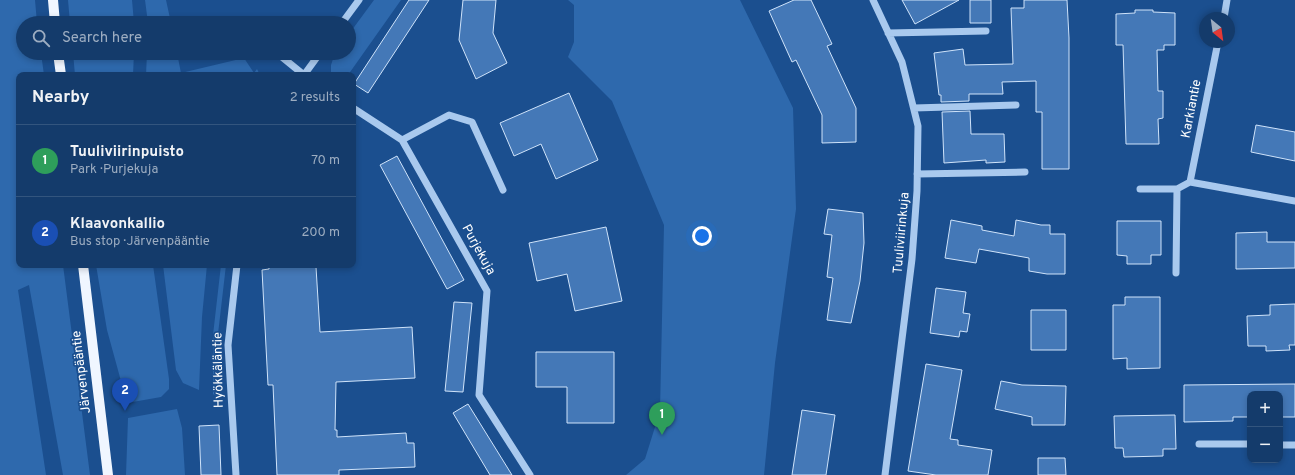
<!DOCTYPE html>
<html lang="en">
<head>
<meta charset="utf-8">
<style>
	:root { --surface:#143b6b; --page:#1d4271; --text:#f1f3f6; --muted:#9dadc1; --line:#33557e; --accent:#e69b98 }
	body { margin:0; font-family:Overpass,sans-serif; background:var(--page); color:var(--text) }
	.controls { position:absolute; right:12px; bottom:12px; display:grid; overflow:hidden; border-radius:8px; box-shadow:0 2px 6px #0003 }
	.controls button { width:36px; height:36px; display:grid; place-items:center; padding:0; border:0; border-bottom:1px solid var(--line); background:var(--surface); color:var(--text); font:20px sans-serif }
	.compass { position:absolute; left:1199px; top:12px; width:36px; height:36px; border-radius:50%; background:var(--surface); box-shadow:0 2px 6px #0003; rotate:151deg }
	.you { position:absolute; left:702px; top:236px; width:14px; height:14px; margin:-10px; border:3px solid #fff; border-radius:50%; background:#1a73e8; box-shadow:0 0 0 6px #1a73e833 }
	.badge { display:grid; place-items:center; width:26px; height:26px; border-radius:50%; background:var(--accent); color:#fff; font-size:13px; font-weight:700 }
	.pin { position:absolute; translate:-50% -33px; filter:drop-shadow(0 1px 2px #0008) }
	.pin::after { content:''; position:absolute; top:21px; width:14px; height:12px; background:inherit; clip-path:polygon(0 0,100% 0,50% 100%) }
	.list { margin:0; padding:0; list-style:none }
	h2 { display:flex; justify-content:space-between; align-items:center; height:52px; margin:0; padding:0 16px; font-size:17px }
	h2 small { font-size:13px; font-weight:400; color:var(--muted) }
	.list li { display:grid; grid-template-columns:26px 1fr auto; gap:12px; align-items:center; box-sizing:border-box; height:72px; padding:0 16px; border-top:1px solid var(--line) }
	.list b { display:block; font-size:15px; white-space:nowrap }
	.list p { margin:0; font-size:13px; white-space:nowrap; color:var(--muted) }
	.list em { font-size:13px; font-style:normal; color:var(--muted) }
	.icon { flex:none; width:22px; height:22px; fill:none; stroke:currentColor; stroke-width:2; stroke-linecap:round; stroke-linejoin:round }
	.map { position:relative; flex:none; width:1295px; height:475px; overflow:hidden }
	.search { position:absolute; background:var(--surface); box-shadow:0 2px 6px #0003; left:16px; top:16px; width:340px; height:44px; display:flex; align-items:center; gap:10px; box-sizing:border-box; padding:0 14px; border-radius:22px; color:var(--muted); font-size:15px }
	.panel { position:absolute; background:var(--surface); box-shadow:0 2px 6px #0003; left:16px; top:72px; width:340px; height:196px; border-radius:8px }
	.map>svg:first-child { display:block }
	.green { fill:#2e69ad }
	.building { fill:#4478b7; stroke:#cfe3fa }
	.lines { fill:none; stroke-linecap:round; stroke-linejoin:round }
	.minor { stroke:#a9c9ee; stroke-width:7 }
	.major { stroke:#f0f6ff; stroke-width:10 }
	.labels { text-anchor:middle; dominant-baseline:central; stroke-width:3.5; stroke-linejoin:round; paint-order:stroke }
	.street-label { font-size:13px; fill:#fff; stroke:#1b4f8f }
</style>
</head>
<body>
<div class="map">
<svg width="1295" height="475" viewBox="0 0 1295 475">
	<rect width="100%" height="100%" fill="#1b4f8f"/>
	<path class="green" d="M0,0H35L37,23H23V53H41L44,75H19V265H63L90,475H63L29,285L18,290L46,475H0Z
		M68,0H132L134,23H70Z
		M145,0H166L171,23H148Z
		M374,0H401L348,75H331V65L335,53H349V34Z
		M568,0H740L793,108L796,209L775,363L764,475H626L645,459L660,411L664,225L612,101L568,57L574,42V5Z
		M73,53H134L133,75H75Z
		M147,53H177L181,73L244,58L254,73L257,69L260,75H146Z
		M96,265H153L169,379V389L161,397L127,403L107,330Z
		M163,265H207L202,317L199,390L183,383L176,370Z
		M221,265H226L218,334L219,394L216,396L213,394V335Z
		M177,409L182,428L185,475H126L128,418Z"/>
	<path class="building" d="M409,0H429L368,93L354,84Z
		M463,0H496L493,33L507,63L476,79L459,40Z
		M794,0H811L832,44L827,46L856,108V142L822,143V115L796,60L792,62L769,11Z
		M902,0H959L915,24Z
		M970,0H991V23H970Z
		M1024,0H1067L1069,38V169H1042V112H1036V81L1002,82L1003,94H969V101L941,102V95H939L934,53L963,49L965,65L1013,64L1011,8H1024Z
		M1135,10H1153V12L1175,13V45H1164V50H1157L1158,91H1163V118L1158,119L1159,144H1126L1123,45H1116V14L1135,13Z
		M569,93L598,160L556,179L541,144L514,156L500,123Z
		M970,111L971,134H1004L1005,162L986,163V160L944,163L942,112Z
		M1256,125L1295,132V161L1251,152Z
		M397,156L464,280L447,289L380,165Z
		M828,209L863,213L864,243L860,281L851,323L827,320L833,278L827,277L832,235L824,234Z
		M951,220L982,226V230L1014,236L1016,220L1041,225H1050V234H1065V274H1047L1029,271V258L979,249L976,263L945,258Z
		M1117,221H1161V255H1151V264H1127V256L1117,255Z
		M606,227L622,301L575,311L567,274L537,281L529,243Z
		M1267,232V242H1295V268L1236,269V233Z
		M269,265H304V267H316L320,332L412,327L415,378L336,382L335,430H337V437L406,433L407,443H414L415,467L339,470V475H277L273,385H268L262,270L269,269Z
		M936,288L966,292L963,313L970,314L967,332L960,331L959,337L930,333Z
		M1125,297H1160V368L1127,369V358L1113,359V305H1125Z
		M454,302L472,303L463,392L445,391Z
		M1295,304V345H1289L1290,350L1266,351V346H1248L1247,316L1270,315V305Z
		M1031,310H1066V350H1031Z
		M536,352H614V423H567V387H536Z
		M926,364L962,370L950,439L958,440V445L992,450L988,475H936L908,471Z
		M1001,381L1022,385L1066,386L1065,425H1032V417L995,409Z
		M1295,384V417H1280V394H1250V417H1233V421L1184,422V385Z
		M468,404L512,475H490L453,413Z
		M802,410L835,415L826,475H792Z
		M1175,415L1176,449H1163V456L1124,457L1123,448H1115L1114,416Z
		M219,425L221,475H201L199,426Z
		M1038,458H1065L1066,475H1038Z"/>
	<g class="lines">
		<path class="minor" d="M873,0L902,62L918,126L917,191L912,259L885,475
			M1224,18L1227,0
			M342,23L359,0
			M888,33L986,31
			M277,53L304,75
			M304,75L320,53
			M353,108L402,140L487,291L479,395L530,475
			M914,108L1016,105
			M402,140L449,115L472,122L503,190
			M917,174L1025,172
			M1190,182L1218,42
			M1140,189H1177L1190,182L1295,201
			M1176,273L1177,189
			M1199,444H1250
			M1280,445H1295
			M236,475L228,345L237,265"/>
		<path class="major" d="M53,0L55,23
			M58,53L61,75
			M83,265L108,475"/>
	</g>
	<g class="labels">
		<g class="street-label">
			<text transform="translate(1192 109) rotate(-79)">Karkiantie</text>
			<text transform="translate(902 233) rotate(-85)">Tuuliviirinkuja</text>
			<text transform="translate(478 250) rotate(61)">Purjekuja</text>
			<text transform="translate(219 370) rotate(-91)">Hyökkäläntie</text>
			<text transform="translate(82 372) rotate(-97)">Järvenpääntie</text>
		</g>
	</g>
</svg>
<div class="controls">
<button>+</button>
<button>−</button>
</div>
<svg class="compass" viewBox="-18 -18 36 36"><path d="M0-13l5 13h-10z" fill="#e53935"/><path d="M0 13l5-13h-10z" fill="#9dadc1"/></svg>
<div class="you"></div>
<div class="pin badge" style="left:662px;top:435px;background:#2e9e5b">1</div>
<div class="pin badge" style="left:125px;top:411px;background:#1a4fb4">2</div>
<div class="search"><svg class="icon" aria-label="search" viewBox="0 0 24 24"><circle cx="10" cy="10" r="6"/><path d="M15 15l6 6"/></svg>Search here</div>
<section class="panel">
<h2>Nearby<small>2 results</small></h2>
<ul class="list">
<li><span class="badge" style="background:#2e9e5b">1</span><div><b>Tuuliviirinpuisto</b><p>Park · Purjekuja</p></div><em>70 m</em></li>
<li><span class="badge" style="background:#1a4fb4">2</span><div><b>Klaavonkallio</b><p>Bus stop · Järvenpääntie</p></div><em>200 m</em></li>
</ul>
</section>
</div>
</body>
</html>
